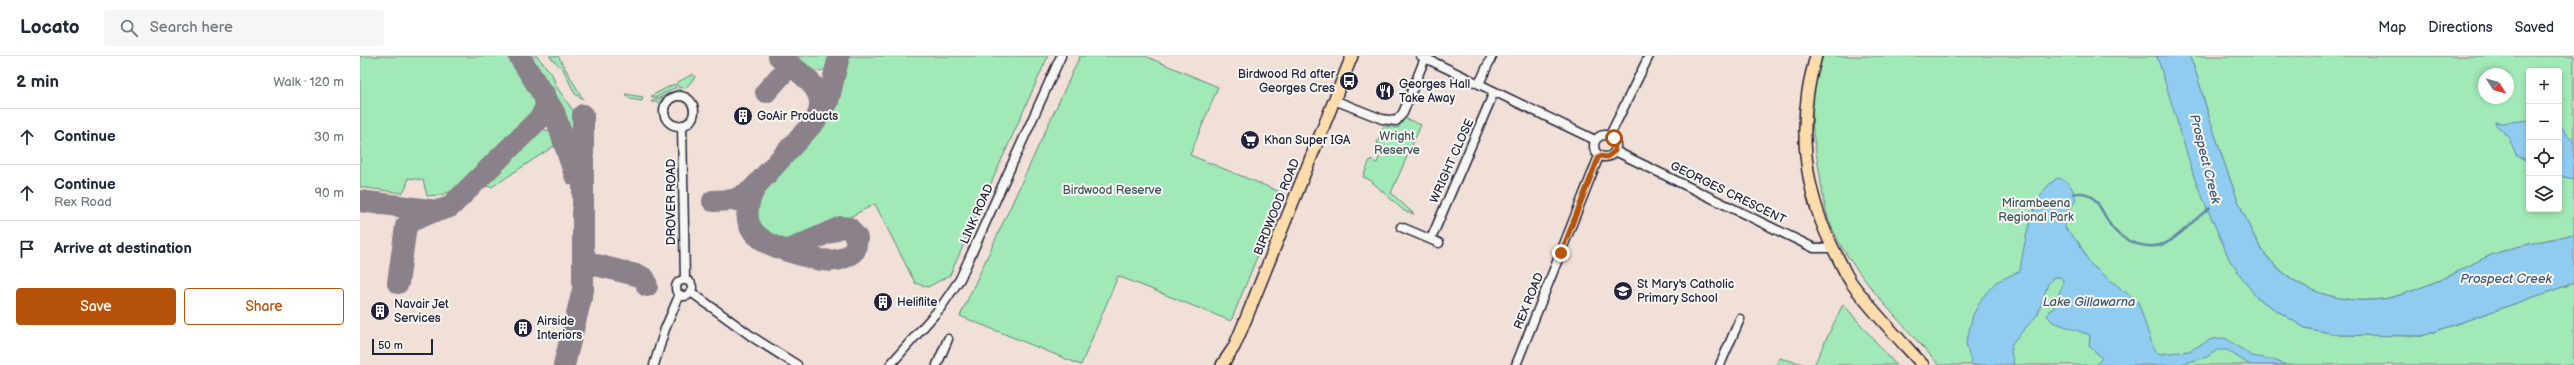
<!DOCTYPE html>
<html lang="en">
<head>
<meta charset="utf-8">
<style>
	:root { --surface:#fff; --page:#f6f6f7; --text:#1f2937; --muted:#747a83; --line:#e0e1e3; --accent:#b45309 }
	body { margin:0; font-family:"Balsamiq Sans",sans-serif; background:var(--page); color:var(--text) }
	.controls { position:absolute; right:12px; top:12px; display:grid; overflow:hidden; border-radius:4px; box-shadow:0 2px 6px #0003 }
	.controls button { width:36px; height:36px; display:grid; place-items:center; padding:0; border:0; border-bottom:1px solid var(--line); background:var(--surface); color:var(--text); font:20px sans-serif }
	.compass { position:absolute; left:2118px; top:12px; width:36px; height:36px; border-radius:50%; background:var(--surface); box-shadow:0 2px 6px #0003; rotate:126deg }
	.scale { position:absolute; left:12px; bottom:10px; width:61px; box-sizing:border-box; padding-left:4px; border:2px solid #22223b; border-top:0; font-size:11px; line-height:14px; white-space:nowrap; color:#22223b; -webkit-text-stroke:3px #f6f6f2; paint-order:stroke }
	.stop { position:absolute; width:12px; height:12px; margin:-9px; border:3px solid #b45309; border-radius:50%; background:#fff }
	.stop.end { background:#b45309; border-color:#fff; box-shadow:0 1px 4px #0008 }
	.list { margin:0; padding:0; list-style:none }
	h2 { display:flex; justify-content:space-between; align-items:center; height:52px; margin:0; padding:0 16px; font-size:17px }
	h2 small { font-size:13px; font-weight:400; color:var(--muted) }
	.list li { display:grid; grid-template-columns:26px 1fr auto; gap:12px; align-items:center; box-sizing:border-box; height:56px; padding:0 16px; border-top:1px solid var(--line) }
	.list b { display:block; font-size:15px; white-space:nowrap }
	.list p { margin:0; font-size:13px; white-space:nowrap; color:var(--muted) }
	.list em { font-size:13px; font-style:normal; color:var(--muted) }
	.actions { display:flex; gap:8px; padding:12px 16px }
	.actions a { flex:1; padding:9px 0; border:1px solid var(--accent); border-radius:4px; text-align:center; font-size:14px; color:var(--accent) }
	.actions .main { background:var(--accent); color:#fff }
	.icon { flex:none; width:22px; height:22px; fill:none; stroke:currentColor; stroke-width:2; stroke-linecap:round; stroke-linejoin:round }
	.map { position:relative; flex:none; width:2214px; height:309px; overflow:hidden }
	header { display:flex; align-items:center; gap:24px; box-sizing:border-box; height:56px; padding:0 20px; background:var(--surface); border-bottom:1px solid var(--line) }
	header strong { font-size:19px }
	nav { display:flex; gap:22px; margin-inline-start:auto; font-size:14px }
	.search { width:280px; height:36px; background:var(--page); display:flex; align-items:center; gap:10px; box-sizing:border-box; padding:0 14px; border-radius:4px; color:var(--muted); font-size:15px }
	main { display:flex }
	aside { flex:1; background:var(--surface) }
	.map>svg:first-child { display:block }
	.green { fill:#a1e9b6; stroke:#628678; fill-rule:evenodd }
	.water { fill:#90ccf0; stroke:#6488a8 }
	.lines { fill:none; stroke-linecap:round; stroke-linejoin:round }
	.stream { stroke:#6488a8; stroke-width:2.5 }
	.taxiway { stroke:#8a818a; stroke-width:22 }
	.minor-casing { stroke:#22223b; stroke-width:11 }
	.major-casing { stroke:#22223b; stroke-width:14 }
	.minor { stroke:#f6f6f2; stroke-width:8 }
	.major { stroke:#fddcac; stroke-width:11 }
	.route { stroke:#b45309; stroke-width:5 }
	.labels { text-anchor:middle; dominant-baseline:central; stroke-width:4; stroke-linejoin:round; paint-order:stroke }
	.poi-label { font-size:12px; fill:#22223b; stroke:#f6f6f2; text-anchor:start }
	.park-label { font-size:12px; fill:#42545a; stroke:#f6f6f2 }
	.street-label { font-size:12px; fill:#22223b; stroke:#f6f6f2 }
	.water-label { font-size:13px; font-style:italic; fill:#435571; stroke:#f6f6f2 }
</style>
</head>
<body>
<header>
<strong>Locato</strong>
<div class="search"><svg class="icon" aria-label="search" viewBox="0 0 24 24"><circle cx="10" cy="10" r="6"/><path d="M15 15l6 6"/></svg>Search here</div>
<nav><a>Map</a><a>Directions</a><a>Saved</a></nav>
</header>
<main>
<aside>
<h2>2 min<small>Walk · 120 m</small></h2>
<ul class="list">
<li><svg class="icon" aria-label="ahead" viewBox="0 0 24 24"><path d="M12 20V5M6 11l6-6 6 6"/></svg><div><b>Continue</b></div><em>30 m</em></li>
<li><svg class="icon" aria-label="ahead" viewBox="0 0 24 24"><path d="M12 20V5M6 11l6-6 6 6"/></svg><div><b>Continue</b><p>Rex Road</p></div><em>90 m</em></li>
<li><svg class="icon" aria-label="arrive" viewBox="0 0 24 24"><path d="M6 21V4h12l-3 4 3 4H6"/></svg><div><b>Arrive at destination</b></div></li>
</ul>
<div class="actions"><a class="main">Save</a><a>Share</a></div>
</aside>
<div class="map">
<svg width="2214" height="309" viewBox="0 0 2214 309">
	<rect width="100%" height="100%" fill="#f1e0d8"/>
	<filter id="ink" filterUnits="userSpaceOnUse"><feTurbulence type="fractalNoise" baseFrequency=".025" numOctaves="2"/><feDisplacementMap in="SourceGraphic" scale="8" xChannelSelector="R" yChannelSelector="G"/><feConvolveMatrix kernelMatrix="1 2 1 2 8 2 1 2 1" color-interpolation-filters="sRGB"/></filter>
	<g filter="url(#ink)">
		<path class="green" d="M0,0H149L174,34L177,47L173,56L97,133L81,139L67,140L63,124L48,122L46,132L42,137L0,131Z
			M168,0H177L192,18L196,30L214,56L216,76L209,71L191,34Z
			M189,0H198L223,43L215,38L203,13Z
			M429,0H472C466,28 442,11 429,0Z
			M486,0H688L590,219L568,231L555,227L515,148L436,189C402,194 385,167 399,137L468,61L477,41Z
			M720,0H785L858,31L830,99L923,137L871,265L758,220L721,309L600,260Z
			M1463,0H1797L1809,36L1897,242L1945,272L1980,279L2062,280L2214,227V309H1579C1545,270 1485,211 1469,164C1462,145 1461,122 1457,101C1450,66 1449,35 1463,0Z
			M1829,0H2214V178C2190,184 2164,188 2140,196C2120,202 2100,216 2080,224C2063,231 2041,240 2023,243C1974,250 1921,229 1896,184C1875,144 1861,97 1847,54C1841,35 1838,18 1829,0ZM2169,15H2199V153H2169ZM2124,18H2148V42H2124Z
			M333,18L335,21L326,32L318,31L316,27Z
			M314,28L316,31L295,42L291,40Z
			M318,33L323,35L309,37L299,46H291Z
			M265,38L283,41L282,45L270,43Z
			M1045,62L1061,69L1031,137L1054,158L1044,155L1010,124L1003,121L1010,104L1017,107L1024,90L1017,87L1024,70L1038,72Z
			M183,73L194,77L198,84L197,88L132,131L125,130Z
			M1483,248L1536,309H1454Z
			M1419,302L1448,309H1416Z"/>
		<path class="water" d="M1797,0H1829C1838,18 1841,35 1847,54C1861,97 1875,144 1896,184C1920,229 1974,250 2023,243C2041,240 2063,231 2080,224C2100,216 2120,202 2140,196C2164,188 2190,184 2214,178V227L2062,280L1980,279L1945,272L1897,242L1870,205L1835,124Z
			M2169,64V107L2156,98L2148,80L2135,68V66L2142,67Z
			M2199,68L2214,87V123L2199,120Z
			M1698,122C1710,126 1713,132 1716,144L1705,161V172L1719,187L1730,208L1778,246L1794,294L1800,298L1829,295L1852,283L1865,282L1892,300L1914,304L1926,309H1890L1867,294H1857L1847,301L1817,309H1736L1742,302L1729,290L1730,279L1693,266L1687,260L1689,255L1694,252C1694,241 1703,235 1703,224L1700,221L1692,223L1688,228L1678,258L1652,287L1651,295L1654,309H1612L1606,288L1613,259L1622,242L1636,226L1660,215C1664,188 1672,135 1698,122Z"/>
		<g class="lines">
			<path class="stream" d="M1713,138C1738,131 1741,159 1754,174C1766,187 1788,194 1804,188C1820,182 1834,162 1850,152"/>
			<path class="taxiway" d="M159,0L194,56L215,119
				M419,0C437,15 471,34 457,61
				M406,36L430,9
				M396,130C374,170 397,187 434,197C454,203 478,212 495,194L497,182L489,172L481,171L427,195
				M0,145L77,155L90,151L181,61L186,50L184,38
				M353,145L374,144L391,135L456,64L468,46L479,0
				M223,195L227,205L232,208L280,220L285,223L287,230
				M38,227L46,170L53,164L75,155
				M204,309L223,234V59"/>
			<g class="minor-casing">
				<path id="minor" d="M1061,0L1235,84
					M1119,28L1132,0
					M304 55a15 15 0 1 1 30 0a15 15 0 1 1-30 0Z
					M974,44L1022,63L1036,65L1043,57L1065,2
					M322,69L325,224
					M1234 90a11 11 0 1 1 22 0a11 11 0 1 1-22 0Z
					M1250,79L1289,0
					M1255,95L1454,192H1473
					M1041,171L1079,187
					M1071,183L1134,36
					M316 232a8 8 0 1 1 16 0a8 8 0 1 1-16 0Z
					M331,236L394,282L437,309
					M294,309L305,273L319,240
					M530,309L581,251L600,223L701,0
					M577,309L588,283
					M1156,309L1239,100
					M1360,309L1380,263"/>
			</g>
			<g class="major-casing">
				<path id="major" d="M1456,0C1436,68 1443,137 1477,200C1482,209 1486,220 1493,229C1514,257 1539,283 1563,309
					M862,309L874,291L883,270L992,0"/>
			</g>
			<use href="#minor" class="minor"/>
			<use href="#major" class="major"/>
		</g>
	</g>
	<g class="lines" filter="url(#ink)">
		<path class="route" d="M1201,197L1239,100L1247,101L1255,95L1254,82"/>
	</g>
	<defs>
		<g id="bus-disc" transform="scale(1)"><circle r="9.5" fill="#22223b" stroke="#f6f6f2"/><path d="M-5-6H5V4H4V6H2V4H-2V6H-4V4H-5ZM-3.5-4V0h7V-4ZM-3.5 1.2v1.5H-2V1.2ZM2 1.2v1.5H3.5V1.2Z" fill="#fff"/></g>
		<g id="restaurant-disc" transform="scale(1)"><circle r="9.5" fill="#22223b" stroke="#f6f6f2"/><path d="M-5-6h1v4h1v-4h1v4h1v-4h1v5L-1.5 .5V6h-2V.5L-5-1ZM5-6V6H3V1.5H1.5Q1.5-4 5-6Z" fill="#fff"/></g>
		<g id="building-disc" transform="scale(1)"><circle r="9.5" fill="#22223b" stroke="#f6f6f2"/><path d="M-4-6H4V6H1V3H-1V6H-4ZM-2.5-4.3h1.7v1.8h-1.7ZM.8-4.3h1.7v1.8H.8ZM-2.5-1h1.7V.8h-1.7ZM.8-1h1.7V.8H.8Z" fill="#fff"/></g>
		<g id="supermarket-disc" transform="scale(1)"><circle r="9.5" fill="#22223b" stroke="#f6f6f2"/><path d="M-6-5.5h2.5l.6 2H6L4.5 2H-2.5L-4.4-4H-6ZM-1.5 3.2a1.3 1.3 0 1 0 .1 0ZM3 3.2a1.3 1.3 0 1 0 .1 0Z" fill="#fff"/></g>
		<g id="school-disc" transform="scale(1)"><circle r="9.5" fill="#22223b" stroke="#f6f6f2"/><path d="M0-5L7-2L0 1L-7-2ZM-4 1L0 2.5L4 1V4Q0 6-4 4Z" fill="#fff"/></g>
	</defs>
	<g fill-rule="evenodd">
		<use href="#bus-disc" x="989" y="25"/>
		<use href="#restaurant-disc" x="1025" y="35"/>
		<use href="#building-disc" x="383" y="60"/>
		<use href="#supermarket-disc" x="890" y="84"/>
		<use href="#school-disc" x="1263" y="235"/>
		<use href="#building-disc" x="523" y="246"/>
		<use href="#building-disc" x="20" y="255"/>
		<use href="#building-disc" x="163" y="272"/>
	</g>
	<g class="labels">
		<g class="poi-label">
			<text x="975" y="18" text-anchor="end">Birdwood Rd after<tspan x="975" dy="14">Georges Cres</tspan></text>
			<text x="1039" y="28">Georges Hall<tspan x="1039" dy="14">Take Away</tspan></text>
			<text x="397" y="60">GoAir Products</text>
			<text x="904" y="84">Khan Super IGA</text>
			<text x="1277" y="228">St Mary's Catholic<tspan x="1277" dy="14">Primary School</tspan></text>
			<text x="537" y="246">Heliflite</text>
			<text x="34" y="248">Navair Jet<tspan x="34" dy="14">Services</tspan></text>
			<text x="177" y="265">Airside<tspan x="177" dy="14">Interiors</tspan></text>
		</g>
		<g class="park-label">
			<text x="1037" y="80">Wright<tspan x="1037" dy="14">Reserve</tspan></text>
			<text x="752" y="134">Birdwood Reserve</text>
			<text x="1676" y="147">Mirambeena<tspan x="1676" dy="14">Regional Park</tspan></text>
		</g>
		<g class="street-label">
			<text transform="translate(1092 105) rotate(-66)">WRIGHT CLOSE</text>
			<text transform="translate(1368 137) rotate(26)">GEORGES CRESCENT</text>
			<text transform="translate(311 146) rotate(-90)">DROVER ROAD</text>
			<text transform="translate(917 151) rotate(-68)">BIRDWOOD ROAD</text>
			<text transform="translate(617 158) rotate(-66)">LINK ROAD</text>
			<text transform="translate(1169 245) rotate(-68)">REX ROAD</text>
		</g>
		<g class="water-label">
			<text transform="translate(1845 103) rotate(76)">Prospect Creek</text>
			<text x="2146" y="223">Prospect Creek</text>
			<text x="1729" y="246">Lake Gillawarna</text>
		</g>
	</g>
</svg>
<div class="controls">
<button>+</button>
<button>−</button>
<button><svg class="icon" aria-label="locate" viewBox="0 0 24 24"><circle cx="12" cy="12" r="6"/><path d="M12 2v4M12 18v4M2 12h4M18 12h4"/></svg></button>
<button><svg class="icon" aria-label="layers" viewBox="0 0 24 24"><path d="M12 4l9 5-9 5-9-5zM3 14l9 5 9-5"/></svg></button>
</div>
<svg class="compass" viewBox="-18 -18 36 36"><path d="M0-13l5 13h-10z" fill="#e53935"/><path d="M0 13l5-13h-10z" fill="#747a83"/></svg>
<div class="scale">50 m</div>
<div class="stop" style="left:1254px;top:82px"></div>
<div class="stop end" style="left:1201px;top:197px"></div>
</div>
</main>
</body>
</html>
